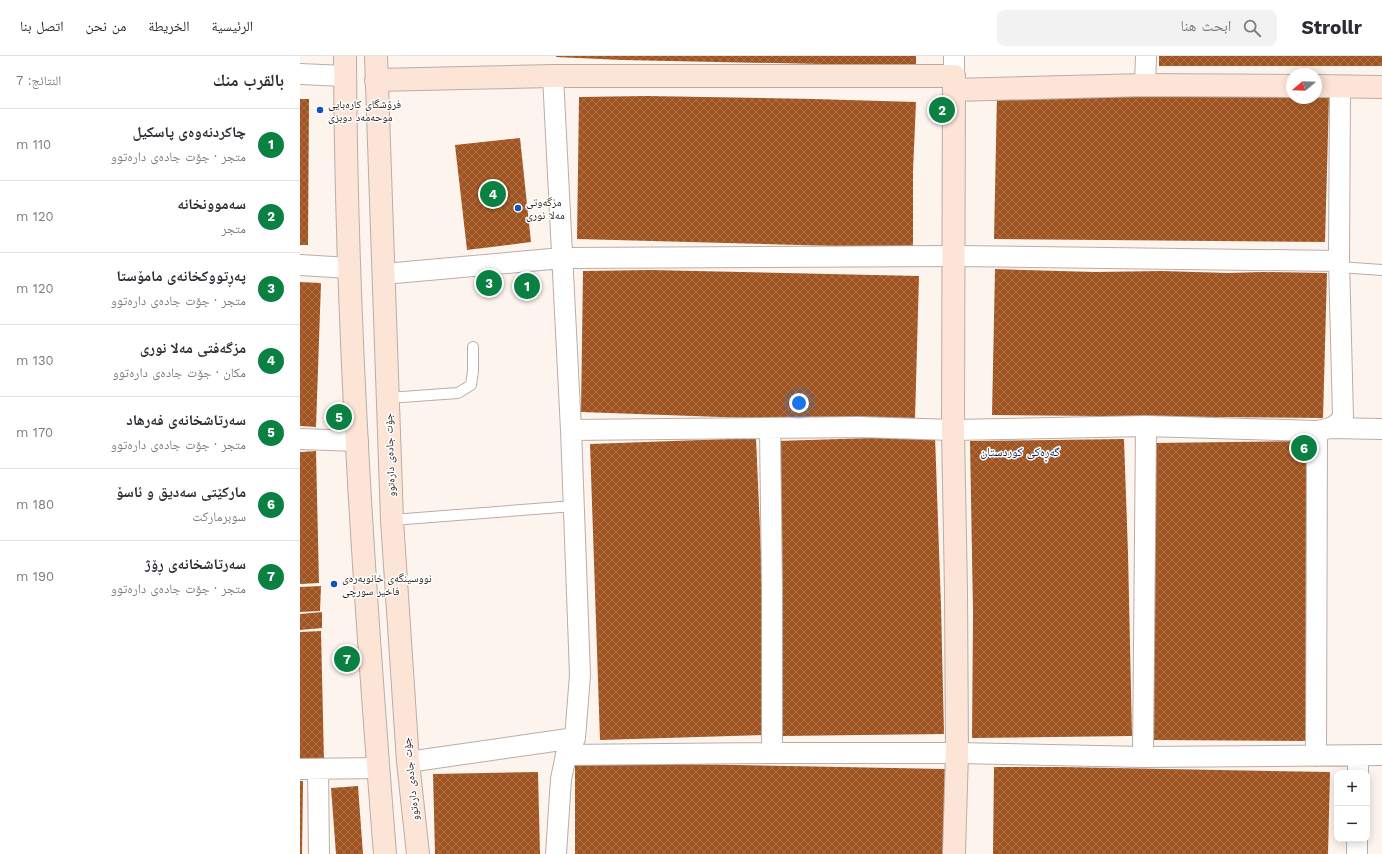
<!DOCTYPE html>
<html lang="ar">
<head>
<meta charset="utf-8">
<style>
	:root { --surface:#fff; --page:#f2f2f3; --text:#2b2b33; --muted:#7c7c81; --line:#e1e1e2; --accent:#0b8043 }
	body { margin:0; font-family:"Work Sans","Noto Naskh Arabic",sans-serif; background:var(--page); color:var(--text); direction:rtl }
	.controls { position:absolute; right:12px; bottom:12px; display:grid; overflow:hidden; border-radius:8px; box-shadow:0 2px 10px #0003 }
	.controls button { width:36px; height:36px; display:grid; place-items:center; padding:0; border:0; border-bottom:1px solid var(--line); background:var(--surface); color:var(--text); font:20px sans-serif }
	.compass { position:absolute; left:986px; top:12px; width:36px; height:36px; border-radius:50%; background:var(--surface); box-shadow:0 2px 10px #0003; rotate:251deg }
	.you { position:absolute; left:499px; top:347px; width:14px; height:14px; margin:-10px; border:3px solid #fff; border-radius:50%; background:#1a73e8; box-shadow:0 0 0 6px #1a73e833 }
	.badge { display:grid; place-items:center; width:26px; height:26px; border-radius:50%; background:var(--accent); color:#fff; font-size:13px; font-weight:700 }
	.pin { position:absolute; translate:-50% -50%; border:2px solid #fff; box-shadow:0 1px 4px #0006 }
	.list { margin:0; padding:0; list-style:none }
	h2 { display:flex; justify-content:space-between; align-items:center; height:52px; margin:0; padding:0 16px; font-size:17px }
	h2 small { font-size:13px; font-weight:400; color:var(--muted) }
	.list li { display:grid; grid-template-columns:26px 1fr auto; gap:12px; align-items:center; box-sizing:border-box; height:72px; padding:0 16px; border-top:1px solid var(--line) }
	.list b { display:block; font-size:15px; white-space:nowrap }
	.list p { margin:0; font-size:13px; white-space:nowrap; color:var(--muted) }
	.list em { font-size:13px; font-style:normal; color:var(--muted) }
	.icon { flex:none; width:22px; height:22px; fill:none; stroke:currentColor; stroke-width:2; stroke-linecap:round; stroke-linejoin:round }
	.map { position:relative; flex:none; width:1082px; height:798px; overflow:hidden; direction:ltr }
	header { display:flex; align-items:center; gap:24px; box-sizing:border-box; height:56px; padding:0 20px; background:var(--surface); border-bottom:1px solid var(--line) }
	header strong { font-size:19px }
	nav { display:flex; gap:22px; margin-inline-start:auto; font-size:14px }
	.search { width:280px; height:36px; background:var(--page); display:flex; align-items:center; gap:10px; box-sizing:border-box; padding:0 14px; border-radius:8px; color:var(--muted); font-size:15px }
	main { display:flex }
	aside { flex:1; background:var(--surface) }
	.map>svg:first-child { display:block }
	.building { fill:url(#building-cross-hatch) }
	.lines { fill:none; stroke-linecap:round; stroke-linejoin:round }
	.lane-casing { stroke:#baada6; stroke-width:12 }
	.street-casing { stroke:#baada6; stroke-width:22 }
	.secondary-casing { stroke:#baada6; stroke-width:24 }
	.lane { stroke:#fff; stroke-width:10 }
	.street { stroke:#fff; stroke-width:20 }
	.secondary { stroke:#fce4d6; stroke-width:22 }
	.poi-dot { fill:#1453be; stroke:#fff; stroke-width:1.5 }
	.labels { text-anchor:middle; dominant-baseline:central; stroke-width:3; stroke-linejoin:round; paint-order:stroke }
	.poi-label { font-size:11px; fill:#201b19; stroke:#fff; text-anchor:start }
	.street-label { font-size:11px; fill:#201b19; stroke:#fff }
	.neighbourhood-label { font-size:12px; fill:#08265a; stroke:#fff }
</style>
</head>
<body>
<header>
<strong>Strollr</strong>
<div class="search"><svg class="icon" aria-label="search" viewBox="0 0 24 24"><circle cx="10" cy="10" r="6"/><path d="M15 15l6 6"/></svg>ابحث هنا</div>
<nav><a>الرئيسية</a><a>الخريطة</a><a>من نحن</a><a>اتصل بنا</a></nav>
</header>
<main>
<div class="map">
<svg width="1082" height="798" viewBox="0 0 1082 798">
	<defs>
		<pattern id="building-cross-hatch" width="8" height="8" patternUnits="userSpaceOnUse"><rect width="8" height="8" fill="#a1541f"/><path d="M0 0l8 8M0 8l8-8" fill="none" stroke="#a9734e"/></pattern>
	</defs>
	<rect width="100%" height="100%" fill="#fef4ee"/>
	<path class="building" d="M256,0H616V10L322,4L256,1Z
		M859,0H1082V10H859Z
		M697,38L992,40V42L1029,41L1025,186L694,183Z
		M347,40L514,43L616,46L613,115V192L277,183L279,41Z
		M0,43H9L8,189H0Z
		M220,82L231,186L167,194L155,89Z
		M695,213L795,216L862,215L928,217L962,216L1027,217L1023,362L692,359Z
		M351,214L619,220L615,363L449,362L281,356L283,215Z
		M0,226L21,227L16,371L0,370Z
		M635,380L641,550L644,678L481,680L482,586L477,385Z
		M456,382L461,496L465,679L300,684L290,388Z
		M824,383L828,497L832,680L672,682L673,557L670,385Z
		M1005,385L1009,500V685L853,684L851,387Z
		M16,395L19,527L0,528V396Z
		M21,530L20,555L0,556V531Z
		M22,556V572L0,574V558Z
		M21,575L24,705L0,704V576Z
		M377,708L645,713L643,798H275V709H345Z
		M694,711H762L1030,716L1028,798H693Z
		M238,716L240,798H135L133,718Z
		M0,725H3L2,798H0Z
		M58,730L63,798H36L31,732Z"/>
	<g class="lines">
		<g class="lane-casing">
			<path id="lane" d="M1039,211L1082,214
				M88,342L158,337L171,329L173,315V291
				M92,464L274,450"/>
		</g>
		<g class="street-casing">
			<path id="street" d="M654,0V20
				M0,18L45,20
				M253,20L271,374L280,619L275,682L266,699L261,723L256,798
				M845,29L846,0
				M0,209L49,212
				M84,218L262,202L654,200L1039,205
				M1031,372L1082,373
				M470,373L472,533V697
				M271,374L559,371L653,374L846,370L1017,375C1028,373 1036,372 1043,361L1039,205L1040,30
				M0,383L58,385
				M266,699L472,697H657L843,701L1082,699
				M1016,700L1017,375
				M843,701L846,370
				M108,706L275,682
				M0,713L78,712
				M18,713L19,798
				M1058,717V700
				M1057,798V783"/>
		</g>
		<g class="secondary-casing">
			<path id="secondary" d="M45,0C46,266 64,533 85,798
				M76,0L92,464L108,706L118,798
				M76,24L253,20H654L653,374L656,535L657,697L654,798
				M1016,30L1082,31
				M654,34L845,29L992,30"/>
		</g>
		<use href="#lane" class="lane"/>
		<use href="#street" class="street"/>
		<use href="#secondary" class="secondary"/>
	</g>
	<g class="poi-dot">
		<circle cx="20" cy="54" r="4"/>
		<circle cx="218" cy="152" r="4"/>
		<circle cx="34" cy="528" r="4"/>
	</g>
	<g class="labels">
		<g class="poi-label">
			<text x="28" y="48">فرۆشگای کارەبایی<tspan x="28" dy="13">موحەمەد دوبزی</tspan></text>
			<text x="226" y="146">مزگەوتی<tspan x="226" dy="13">مەلا نوری</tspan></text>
			<text x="42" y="522">نووسینگەی خانوبەرەی<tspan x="42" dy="13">فاخیر سورچی</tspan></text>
		</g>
		<g class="street-label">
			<text transform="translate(90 399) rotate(-92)">جۆت جادەی دارەتوو</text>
			<text transform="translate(111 723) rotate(-96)">جۆت جادەی دارەتوو</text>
		</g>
		<g class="neighbourhood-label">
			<text x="720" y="396">گەڕەکی کوردستان</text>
		</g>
	</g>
</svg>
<div class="controls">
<button>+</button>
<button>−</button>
</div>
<svg class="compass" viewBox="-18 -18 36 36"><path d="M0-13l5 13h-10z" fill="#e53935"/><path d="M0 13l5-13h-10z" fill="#7c7c81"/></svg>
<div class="you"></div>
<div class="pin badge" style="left:227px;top:230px">1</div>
<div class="pin badge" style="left:642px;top:54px">2</div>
<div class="pin badge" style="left:189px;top:227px">3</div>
<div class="pin badge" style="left:193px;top:138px">4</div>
<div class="pin badge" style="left:39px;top:361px">5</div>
<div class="pin badge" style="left:1004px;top:392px">6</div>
<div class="pin badge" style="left:47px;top:603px">7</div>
</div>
<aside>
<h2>بالقرب منك<small>النتائج: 7</small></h2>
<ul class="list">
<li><span class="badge">1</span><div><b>چاکردنەوەی پاسکیل</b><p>متجر · جۆت جادەی دارەتوو</p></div><em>110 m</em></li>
<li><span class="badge">2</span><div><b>سەموونخانە</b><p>متجر</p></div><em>120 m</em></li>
<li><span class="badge">3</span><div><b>پەڕتووکخانەی مامۆستا</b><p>متجر · جۆت جادەی دارەتوو</p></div><em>120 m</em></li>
<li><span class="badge">4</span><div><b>مزگەفتی مەلا نوری</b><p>مكان · جۆت جادەی دارەتوو</p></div><em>130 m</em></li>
<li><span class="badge">5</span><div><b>سەرتاشخانەی فەرهاد</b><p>متجر · جۆت جادەی دارەتوو</p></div><em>170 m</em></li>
<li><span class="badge">6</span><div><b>مارکێتی سەدیق و ئاسۆ</b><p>سوبرماركت</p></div><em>180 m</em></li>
<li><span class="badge">7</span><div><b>سەرتاشخانەی ڕۆژ</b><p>متجر · جۆت جادەی دارەتوو</p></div><em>190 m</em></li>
</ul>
</aside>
</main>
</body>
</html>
